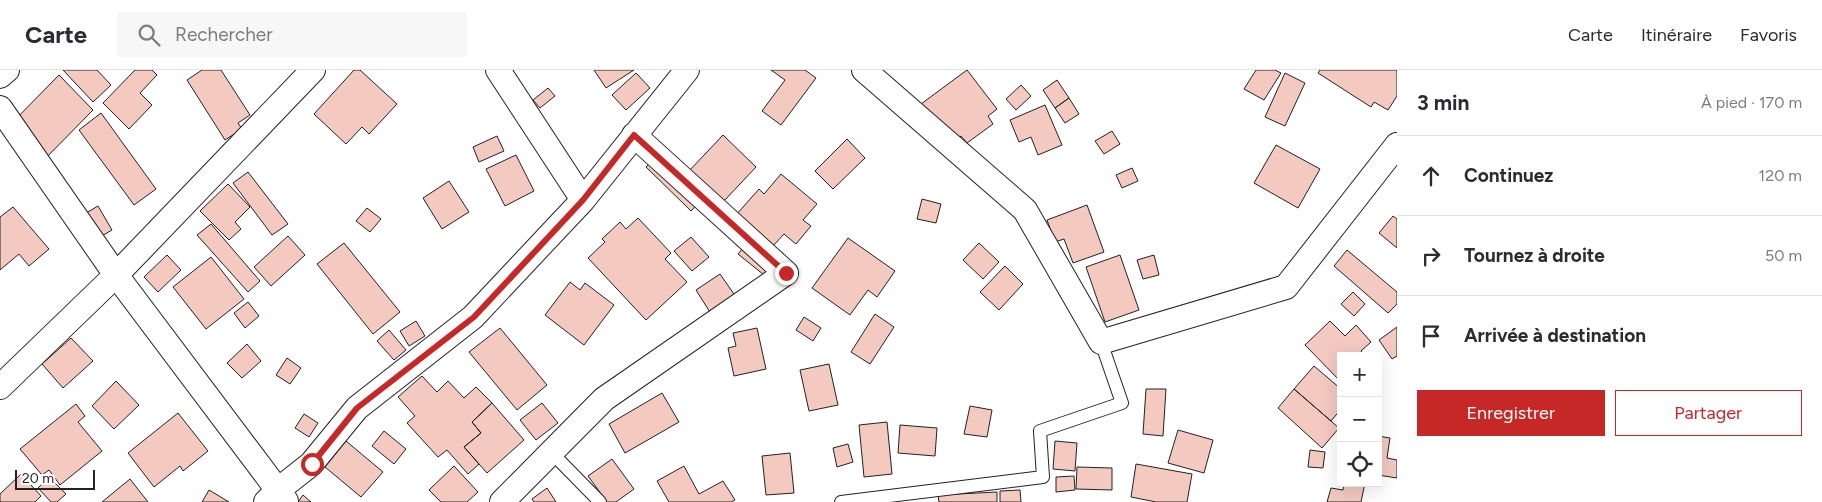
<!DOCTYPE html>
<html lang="fr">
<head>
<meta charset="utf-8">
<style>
	:root { --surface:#fff; --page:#f7f7f7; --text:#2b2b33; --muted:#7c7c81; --line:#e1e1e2; --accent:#c62828 }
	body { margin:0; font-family:Figtree,sans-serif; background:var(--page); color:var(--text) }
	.controls { position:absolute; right:15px; bottom:15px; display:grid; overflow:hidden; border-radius:0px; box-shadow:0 5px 20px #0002 }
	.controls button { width:45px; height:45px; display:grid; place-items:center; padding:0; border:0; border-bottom:1px solid var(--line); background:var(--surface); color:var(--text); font:25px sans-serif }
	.scale { position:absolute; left:15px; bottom:12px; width:80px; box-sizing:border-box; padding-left:5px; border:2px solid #222; border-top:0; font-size:14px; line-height:18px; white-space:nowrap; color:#222; -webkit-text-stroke:4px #fff; paint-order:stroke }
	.stop { position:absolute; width:15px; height:15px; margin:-11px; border:4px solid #c62828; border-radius:50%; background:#fff }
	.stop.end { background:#c62828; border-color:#fff; box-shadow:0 1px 5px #0008 }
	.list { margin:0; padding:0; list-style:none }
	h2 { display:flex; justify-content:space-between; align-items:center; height:65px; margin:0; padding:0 20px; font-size:21px }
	h2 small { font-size:16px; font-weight:400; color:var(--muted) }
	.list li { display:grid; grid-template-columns:32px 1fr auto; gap:15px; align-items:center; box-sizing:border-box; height:80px; padding:0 20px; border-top:1px solid var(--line) }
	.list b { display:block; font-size:19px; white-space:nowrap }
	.list em { font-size:16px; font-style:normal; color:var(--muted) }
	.actions { display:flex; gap:10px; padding:15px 20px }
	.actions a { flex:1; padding:11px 0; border:1px solid var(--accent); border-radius:0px; text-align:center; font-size:18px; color:var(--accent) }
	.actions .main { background:var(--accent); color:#fff }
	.icon { flex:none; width:28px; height:28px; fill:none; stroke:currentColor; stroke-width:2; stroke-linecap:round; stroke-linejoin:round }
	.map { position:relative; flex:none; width:1397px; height:432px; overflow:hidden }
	header { display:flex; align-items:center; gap:30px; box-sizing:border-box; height:70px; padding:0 25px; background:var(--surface); border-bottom:1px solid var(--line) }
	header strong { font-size:24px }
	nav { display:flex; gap:28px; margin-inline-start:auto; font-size:18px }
	.search { width:350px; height:45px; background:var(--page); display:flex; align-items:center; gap:12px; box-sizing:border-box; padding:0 18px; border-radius:0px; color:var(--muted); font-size:19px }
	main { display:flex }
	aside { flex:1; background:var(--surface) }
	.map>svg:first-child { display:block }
	.building { fill:#f3c9c0; stroke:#222 }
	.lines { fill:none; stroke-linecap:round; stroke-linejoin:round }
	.lane-casing { stroke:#222; stroke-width:14 }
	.street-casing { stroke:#222; stroke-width:26 }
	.lane { stroke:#fff; stroke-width:12 }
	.street { stroke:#fff; stroke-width:24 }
	.route { stroke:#c62828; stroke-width:6 }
</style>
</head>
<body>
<header>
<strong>Carte</strong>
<div class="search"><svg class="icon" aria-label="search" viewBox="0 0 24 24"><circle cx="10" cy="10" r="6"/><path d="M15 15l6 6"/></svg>Rechercher</div>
<nav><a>Carte</a><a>Itinéraire</a><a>Favoris</a></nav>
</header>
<main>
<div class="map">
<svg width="1397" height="432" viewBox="0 0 1397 432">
	<rect width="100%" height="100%" fill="#fff"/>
	<path class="building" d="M63,0H97L111,15L93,32Z
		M135,0H152L157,5L140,23L152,35L129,59L103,33Z
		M202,0H221L250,45L238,53L242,59L225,70L187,10Z
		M354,0H360L397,34L369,64L362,57L346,74L314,44Z
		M594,0H634L606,18Z
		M771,0H805L816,8L781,55L762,41L785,10Z
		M967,0L997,39L988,46L993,54L967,73L961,66L950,74L921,34Z
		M1256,0H1275L1281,3L1264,30L1244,19Z
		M1320,0H1397V26L1388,40L1374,32L1371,37L1318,3Z
		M636,3L650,18L626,40L612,25Z
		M1285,3L1305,13L1285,56L1265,47Z
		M59,5L93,40L39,95L5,60Z
		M1057,10L1069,28L1055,38L1043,20Z
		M1021,15L1031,26L1016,40L1006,29Z
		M548,18L555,26L540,38L533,30Z
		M1069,28L1079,44L1065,53L1055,38Z
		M1045,35L1062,75L1038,85L1031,67L1019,72L1010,50Z
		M101,43L156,119L134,135L79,60Z
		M1112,61L1120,74L1104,84L1095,71Z
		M723,65L756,97L723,132L689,101Z
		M497,66L504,81L479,92L473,77Z
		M847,69L865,88L833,119L815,101Z
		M1276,75L1320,99L1298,138L1254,113Z
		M663,80L708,123L691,141L646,97Z
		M516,85L534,121L505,136L486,99Z
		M1132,98L1138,111L1122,118L1116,105Z
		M248,102L288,154L272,165L233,113Z
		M781,104L817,134L803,150L811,156L796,174L784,164L772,177L736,145L759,119L764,124Z
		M449,111L469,142L442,159L423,128Z
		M228,114L250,137L235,152L241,159L229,170L200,141Z
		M922,129L941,134L936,153L917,149Z
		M1087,135L1104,182L1073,193L1064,169L1055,172L1047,150Z
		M98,136L112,160L95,170L81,146Z
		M13,137L49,179L29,196L19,184L0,200V147Z
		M367,138L381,149L370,162L356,151Z
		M1393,146L1397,149V178L1379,163Z
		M638,148L671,183L665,189L687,212L646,250L588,188L605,172L602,169L620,152L626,159Z
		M211,154L260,211L248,222L197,165Z
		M288,166L305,185L271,216L254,197Z
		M691,167L709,187L692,201L674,181Z
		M848,168L895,201L877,227L868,220L850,245L812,218Z
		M748,172L780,195L769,209L738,184Z
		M344,173L400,242L373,264L317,194Z
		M979,173L999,192L983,209L963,190Z
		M1347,180L1397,222V234L1388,243L1334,196Z
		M167,185L181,200L158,222L144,207Z
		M1120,185L1139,240L1105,252L1086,197Z
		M1154,185L1159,205L1143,209L1137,190Z
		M211,187L244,229L206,259L173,217Z
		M1005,196L1023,214L999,240L980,222Z
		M720,204L743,237L718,255L696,220Z
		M570,212L580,220L585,213L614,235L584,275L545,245Z
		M1353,222L1365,234L1354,246L1341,234Z
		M248,232L259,246L245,258L234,243Z
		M875,244L894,257L870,294L851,282Z
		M804,247L821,258L813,271L796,260Z
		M416,251L425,266L409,276L400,261Z
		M1330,251L1345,266L1356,255L1371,272L1361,281L1365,286H1341V312L1305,275Z
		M1397,257V286L1392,289L1379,270Z
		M500,258L547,315L517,340L469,282Z
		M757,258L766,299L734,306L728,278L736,276L733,263Z
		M389,260L406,280L394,290L377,271Z
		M71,268L93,291L63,318L42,294Z
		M247,274L261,291L242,308L227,293Z
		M287,288L301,298L290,314L276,305Z
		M829,294L838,335L809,341L800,300Z
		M1314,296L1341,319V339L1331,351L1294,319Z
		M422,306L437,322L448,311L464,328L476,317L492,333L472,352L481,363L464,377L479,394L468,404L447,380L438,387L407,353L415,346L398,327Z
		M116,311L139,335L114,359L92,336Z
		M1146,319H1166L1163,366L1143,364Z
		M1294,319L1339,358L1322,378L1278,338Z
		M662,323L679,352L625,383L609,354Z
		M492,333L524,370L487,403L464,377L481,363L472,352Z
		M542,333L558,353L536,370L520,350Z
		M76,334L85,346L78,352L102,381L60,415L49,400L42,405L20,379Z
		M970,336L992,340L987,367L964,364Z
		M178,343L208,381L183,401L180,396L154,417L128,383Z
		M304,344L318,353L309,367L295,358Z
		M887,352L892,404L864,407L859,355Z
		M900,355L937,358L935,386L898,383Z
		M1178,360L1213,370L1204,403L1168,393Z
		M384,361L406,379L394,394L372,376Z
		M1378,366L1390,368L1387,388L1397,390V408L1378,405Z
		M346,371L383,402L361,427L325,397Z
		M1055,371L1077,373L1075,401L1053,399Z
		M848,374L853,392L837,397L833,378Z
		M1310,380L1325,382L1323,398L1308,397Z
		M790,383L794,423L766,425L762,386Z
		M612,389L634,419L616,432H607L588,406Z
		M1136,394L1192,404L1187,432H1156L1131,427Z
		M454,396L478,422L467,432H441L429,420Z
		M684,396L699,424L723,411L735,430L731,432H669L657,411Z
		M1077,397L1112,398V420L1076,419Z
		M21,404L41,426L35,432H0V424Z
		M1074,406L1075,420L1056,422V407Z
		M49,407L66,424L57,432H51L38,418Z
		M130,409L148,432H102Z
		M1344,413H1365L1361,432H1327L1331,418L1343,420Z
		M547,418L556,432H534L532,429Z
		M209,420L229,432H202Z
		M1020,420L1021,432H1000V421Z
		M997,422V432H939L938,425Z
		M303,425L311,432H298Z"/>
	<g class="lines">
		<g class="lane-casing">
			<path id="lane" d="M551,382L600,432
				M841,432L1043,407L1040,361L1122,333L1101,272"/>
		</g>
		<g class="street-casing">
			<path id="street" d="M498,0L583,130
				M864,0L1025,140L1101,272L1286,217L1397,75
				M0,6L7,0
				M0,38L116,205L286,431
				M0,317L116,205L313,0
				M266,432L278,420L311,394L357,338L473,247L583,130L687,0
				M502,432L604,329L786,203L634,65"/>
		</g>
		<use href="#lane" class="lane"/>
		<use href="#street" class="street"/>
	</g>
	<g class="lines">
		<path class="route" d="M312,394L357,338L474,247L583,130L634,65L786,203"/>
	</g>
</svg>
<div class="controls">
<button>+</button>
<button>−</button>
<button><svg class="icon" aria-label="locate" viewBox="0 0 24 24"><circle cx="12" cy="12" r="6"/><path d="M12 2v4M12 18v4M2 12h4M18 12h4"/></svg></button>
</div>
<div class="scale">20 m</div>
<div class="stop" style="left:312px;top:394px"></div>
<div class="stop end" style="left:786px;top:203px"></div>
</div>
<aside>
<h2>3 min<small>À pied · 170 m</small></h2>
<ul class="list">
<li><svg class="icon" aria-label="ahead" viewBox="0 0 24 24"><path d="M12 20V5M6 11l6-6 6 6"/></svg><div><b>Continuez</b></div><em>120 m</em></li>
<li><svg class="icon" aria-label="right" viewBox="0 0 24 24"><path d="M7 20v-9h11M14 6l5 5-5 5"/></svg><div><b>Tournez à droite</b></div><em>50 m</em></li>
<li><svg class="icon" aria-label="arrive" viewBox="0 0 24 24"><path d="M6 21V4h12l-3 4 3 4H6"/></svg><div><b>Arrivée à destination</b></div></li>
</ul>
<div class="actions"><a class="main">Enregistrer</a><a>Partager</a></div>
</aside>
</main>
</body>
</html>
